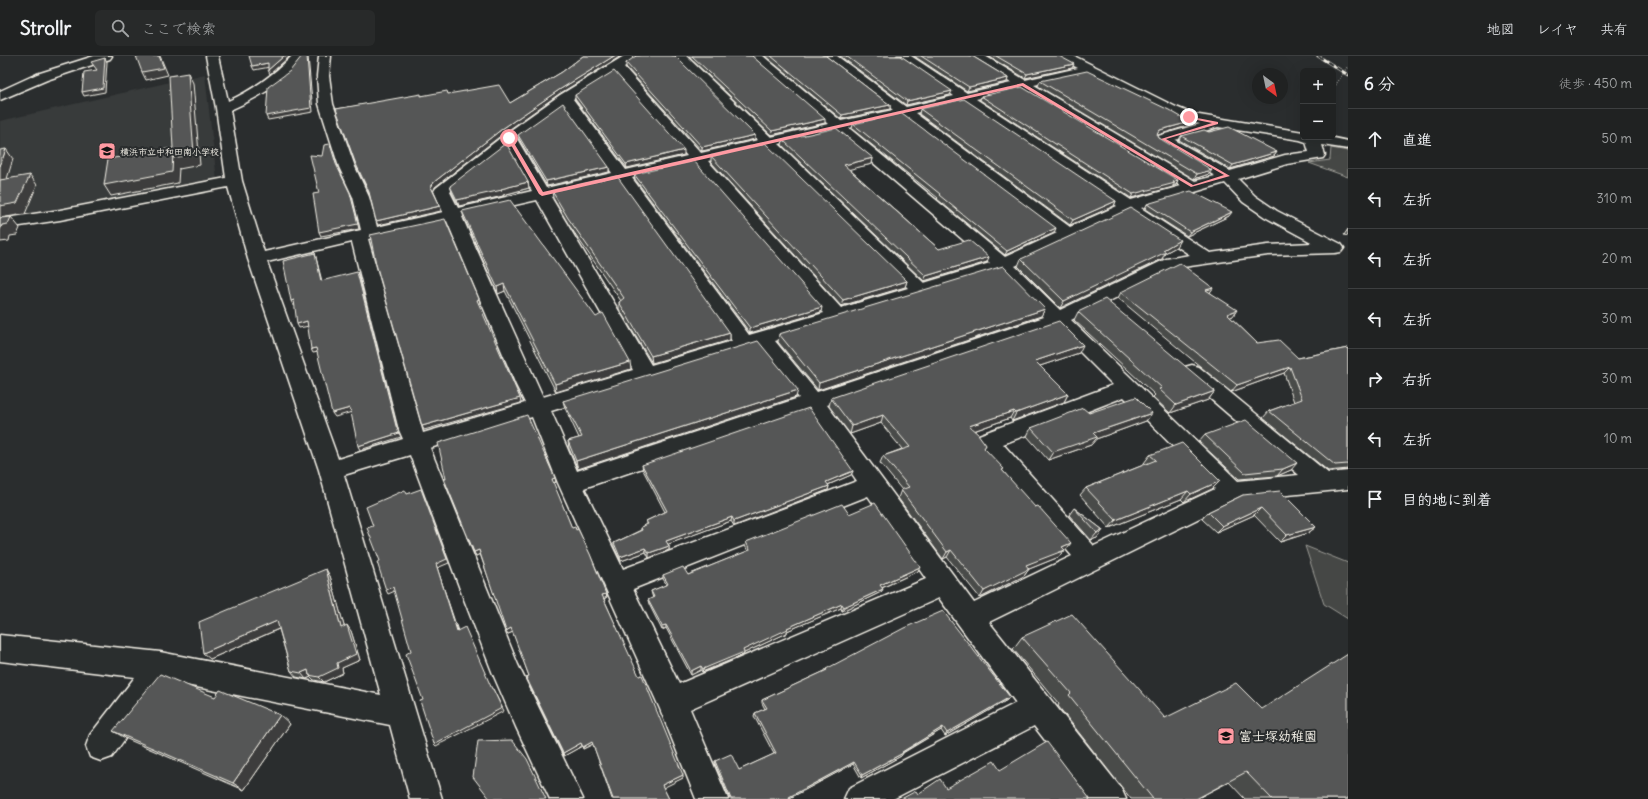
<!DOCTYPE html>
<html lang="ja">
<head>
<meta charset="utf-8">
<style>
	:root { --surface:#202222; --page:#282a2a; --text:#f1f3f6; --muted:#a2a4a5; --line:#3d3f40 }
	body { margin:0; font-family:Delius,"Klee One",sans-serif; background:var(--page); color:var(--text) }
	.controls { position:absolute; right:12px; top:12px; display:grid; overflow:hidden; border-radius:6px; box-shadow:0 4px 16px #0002 }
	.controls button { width:36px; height:36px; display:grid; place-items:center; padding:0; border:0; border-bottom:1px solid var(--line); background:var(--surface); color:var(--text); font:20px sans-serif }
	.compass { position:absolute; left:1252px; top:12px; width:36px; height:36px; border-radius:50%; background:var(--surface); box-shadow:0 4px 16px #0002; rotate:147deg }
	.stop { position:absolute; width:12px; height:12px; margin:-9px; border:3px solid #ff9aa2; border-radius:50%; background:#fff }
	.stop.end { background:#ff9aa2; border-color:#fff; box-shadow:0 1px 4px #0008 }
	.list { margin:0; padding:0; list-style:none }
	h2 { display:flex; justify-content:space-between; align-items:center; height:52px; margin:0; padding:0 16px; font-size:17px }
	h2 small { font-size:13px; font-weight:400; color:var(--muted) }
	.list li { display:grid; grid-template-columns:26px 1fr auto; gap:12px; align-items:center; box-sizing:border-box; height:60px; padding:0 16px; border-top:1px solid var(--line) }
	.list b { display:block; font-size:15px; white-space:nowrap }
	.list em { font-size:13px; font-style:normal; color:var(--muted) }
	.icon { flex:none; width:22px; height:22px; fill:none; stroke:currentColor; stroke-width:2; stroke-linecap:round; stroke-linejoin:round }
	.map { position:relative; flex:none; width:1348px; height:743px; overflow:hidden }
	header { display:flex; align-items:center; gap:24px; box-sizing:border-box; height:56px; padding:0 20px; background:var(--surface); border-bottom:1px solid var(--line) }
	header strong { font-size:19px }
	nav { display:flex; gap:22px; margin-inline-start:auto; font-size:14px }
	.search { width:280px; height:36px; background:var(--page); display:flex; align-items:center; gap:10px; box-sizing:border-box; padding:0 14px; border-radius:6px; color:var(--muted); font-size:15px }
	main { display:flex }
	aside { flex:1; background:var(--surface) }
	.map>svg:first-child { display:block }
	.built { fill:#373a3a }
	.green { fill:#444645; stroke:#9c9c96 }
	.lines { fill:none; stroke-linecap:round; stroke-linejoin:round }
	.minor-casing { stroke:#f4f1e8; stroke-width:3 }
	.path { stroke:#f4f1e8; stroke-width:1.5; stroke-dasharray:0.5 2; stroke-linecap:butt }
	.minor { fill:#2a2d2e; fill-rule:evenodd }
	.rail-casing { stroke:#f4f1e8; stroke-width:3 }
	.rail { stroke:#2a2d2e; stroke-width:2; stroke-dasharray:5.5; stroke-linecap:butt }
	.wall { fill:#494b4a; stroke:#f4f1e8 }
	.shaded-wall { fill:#3c3d3c; stroke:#f4f1e8 }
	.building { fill:#555756; stroke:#f4f1e8 }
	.route { fill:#ff9aa2 }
	.labels { text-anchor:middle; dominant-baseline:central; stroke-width:4; stroke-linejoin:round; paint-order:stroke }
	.far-poi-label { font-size:9px; font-weight:bold; fill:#f4f1e8; stroke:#2a2d2e; text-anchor:start }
	.near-poi-label { font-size:13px; font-weight:bold; fill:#f4f1e8; stroke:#2a2d2e; text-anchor:start }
</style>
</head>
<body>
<header>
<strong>Strollr</strong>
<div class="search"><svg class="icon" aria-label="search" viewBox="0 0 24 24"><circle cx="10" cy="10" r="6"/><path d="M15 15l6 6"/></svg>ここで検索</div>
<nav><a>地図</a><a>レイヤ</a><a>共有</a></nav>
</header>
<main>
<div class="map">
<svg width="1348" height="743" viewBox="0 0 1348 743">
	<rect width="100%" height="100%" fill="#2a2d2e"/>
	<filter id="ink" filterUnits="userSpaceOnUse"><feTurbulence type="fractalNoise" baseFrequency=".025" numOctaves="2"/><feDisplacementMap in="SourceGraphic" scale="8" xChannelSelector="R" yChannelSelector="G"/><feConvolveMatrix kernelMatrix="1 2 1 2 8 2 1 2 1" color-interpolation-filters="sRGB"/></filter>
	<g filter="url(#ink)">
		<path class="built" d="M205,18L217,125L63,155L0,164V65Z"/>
		<path class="green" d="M1331,92L1348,95V121L1309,107L1330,104Z
			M1305,490L1348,507V563L1324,548Z"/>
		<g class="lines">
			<g class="minor-casing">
				<path id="minor" d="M94,0H112L110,3L47,24L0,44V35L37,18Z
					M206,0H218L228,45C253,34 273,19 292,0H305C288,25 258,42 230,54L242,125L264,196L361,174L353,141L339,111L319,48L317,20L319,0H331L329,20L333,48L355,111L369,141L377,171L443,156L434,135L436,132L504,79L560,39L624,0H639L624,11L701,97L758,84L673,0H686L771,81L828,68L749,0H763L841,65L893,54L823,0H837L906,51L954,40L897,0H911L967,37L1011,27L972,3L970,0H985L1025,24L1078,12L1060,3L1058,0H1074L1176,51L1193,58L1303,76V81H1329L1348,85V93L1322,89L1325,99L1323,102L1287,108L1238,123L1255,140L1277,155L1341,188L1344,192L1341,196L1335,197L1268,199L1176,212L1071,264L1238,425L1299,419L1185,321L1182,316L1185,311L1192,309L1199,311L1328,417L1348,415V433L1236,444L989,566L1121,732L1126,743H1090L1034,670L893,743H844L849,732L1016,647L939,542L690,653L728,743H696L660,653L558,427L532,361L430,392L518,609L583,743H550L516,671L493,618L460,533L410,399L344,419L442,743H410L390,669L166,625L112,701L101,705L90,701L86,690L90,679L135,621L0,605V579L160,596L381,639L319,414L248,203L228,131L60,164L0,173V163L60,154L226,122L216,52ZM615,17L687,100L626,114L573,43ZM1088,17C1124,35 1160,59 1200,68L1158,80L1156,83L1158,86L1215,120L1195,125L1034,29ZM1021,33L1181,130L1131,144L976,43ZM963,46L1117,150L1070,171L915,57ZM564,50L612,117L546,132L517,83ZM901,60L1057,177L1005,201L849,72ZM1218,71L1300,84L1306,86L1309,96L1285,99L1230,115L1175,84ZM836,75L990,207L924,227L779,88ZM507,91L532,135L458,152L450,136ZM765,91L908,232L841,252L708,105ZM694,108L824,257L749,279L632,122ZM618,125L732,285L651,309L551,141ZM1225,127L1243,146L1265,161L1313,187L1268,189L1210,197L1141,152ZM537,144L633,314L543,341L462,161ZM1127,157L1190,199L1166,203L1060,254L1015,210ZM447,165L516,329L525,347L423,377L368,183ZM352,186L399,374L403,383L338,403L267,206ZM1000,216L1044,261L817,336L775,285ZM1055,271L1113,329L979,379L976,385L979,391L1072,500L974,547L827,349ZM758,291L799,342L577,415L551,355ZM1124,341L1215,433L1094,490L1003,388ZM809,355L857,425L623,513L584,432ZM868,440L926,523L679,628L633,533Z"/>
			</g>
			<path class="path" d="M1333,33L1348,10"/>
			<use href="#minor" class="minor"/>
			<g class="rail-casing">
				<path id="rail" d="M1318,0L1348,19"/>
			</g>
			<use href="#rail" class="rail"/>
		</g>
		<path class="wall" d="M583,0H621L559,38L503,78L435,131L433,135L440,150L441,155L378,169L370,139L356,110L336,53L421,40L448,38L510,47L562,16Z
			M688,0H752L825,67L771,79Z
			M765,0H826L890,49V53L841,63Z
			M840,0H901L950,39L906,49Z
			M914,0H972L1008,22L1007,26L967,35Z
			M988,0H1059L1072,12L1025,22Z
			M626,7L755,79V83L702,95L626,11Z
			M1040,25L1190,66L1187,70L1157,79L1159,82L1209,118L1194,123L1038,30Z
			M575,39L684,99L627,112L575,43Z
			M981,40L1176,129H1173V131L1131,142L980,44Z
			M920,53L1116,145L1114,150L1070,169L919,58Z
			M853,68L1054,177L1005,199L937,143L938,142L852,73Z
			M1209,76L1277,96L1274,100L1230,113L1179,84L1181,80Z
			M518,79L609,111V116L547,130L519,83Z
			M783,84L873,102L872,108L849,113L939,193L987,206L924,225L782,89Z
			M711,100L907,225L905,231L841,250L711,106Z
			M634,118L821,256L750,277L635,123Z
			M528,126L529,132L503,139V140L459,150L452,136L450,130Z
			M552,135L730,277V284L652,307L619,253V246L621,245L569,169L553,142Z
			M1147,148L1229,160L1187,180L1145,153Z
			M462,155L631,313L556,336L505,235L498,238L464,162Z
			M1348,173V180L1344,179Z
			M1176,191L1165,197L1162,203L1060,252L1018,210L1021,203Z
			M1213,232L1210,236L1233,260L1230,261L1257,287L1298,302L1348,292V413L1328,415L1263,362L1269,355L1294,346L1284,317L1231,336L1118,242L1121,236Z
			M1045,253L1041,260L818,334L778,286L779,278Z
			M1078,256L1215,335L1208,344L1170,357L1153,341L1155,339L1074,264Z
			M1079,297L1040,310L1068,338L1064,346L1012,365L1010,362L974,375L986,389L984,392L1003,415L1065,495H1063L1059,501L1029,513L1024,520L980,542L947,501L943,503L898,442L901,434H902L880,407L883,400L902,393L881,367L850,378L829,350L831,342Z
			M796,341L578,413L569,393L568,385L579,382L565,352L563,345Z
			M1089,357H1152L1146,365L1096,383L1091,389L1048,404L1027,380L1031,372Z
			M1205,379L1291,414L1277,420L1239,423L1199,386Z
			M1150,399L1212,433L1184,446L1181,443L1109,472L1080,439L1086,432L1146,408L1144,407Z
			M642,409L853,415L851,419L828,429L829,430L828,434L734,470L731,465L668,488L669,490V494L649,502L646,496L621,505L614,491V487L641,474V471L646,468V465L665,456L643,414Z
			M444,423L556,426L553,427L572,472L606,538L607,541L604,543L683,722L663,731L669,743H612L593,688L583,693L582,690L564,700L527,624L526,621L529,620L513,576L508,578L480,498L476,500Z
			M1243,439L1316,471L1308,477L1280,486L1254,459L1216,476L1202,463L1208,456Z
			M1074,452L1103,474L1097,482L1091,484L1069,459Z
			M849,458L918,515L882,532L883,533L881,536L842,555L841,552L787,575V577L744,597L743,599L702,616L701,614L691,619L666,572L662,574L649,548L648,544L653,542L652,539L651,535L667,529L663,523V519H688L748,495L745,490L746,486Z
			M330,520L344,570L351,575L360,604L342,612L343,617L324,626L314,624L311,621L306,623L296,621L291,615L279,573L210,603Z
			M1022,581L1165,662L1348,743H1245L1229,726L1196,743H1131L1058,650L1059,648L1013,593Z
			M826,613L1010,641L1007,644L945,680L941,674L903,697L901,700L861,722L853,708L790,742V743H730L715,708V705L739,714L774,698L754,660L755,657L765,653L762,647V644L825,615Z
			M215,641L290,668L244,734L127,683L113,675Z"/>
		<path class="shaded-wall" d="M159,0H160L168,19L146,24L142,16Z
			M284,0H290L270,18L268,14Z
			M307,0H308L313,56L268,64L266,60Z
			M614,0H621L559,38L503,78L435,131L433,136L431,131L434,126L502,73L559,34Z
			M105,2L107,6L105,36L84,40L82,36Z
			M268,7L270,11L254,14L252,10Z
			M1074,8L1072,12L1025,22L1027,18Z
			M188,17L193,27L200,109L179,113V112L178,127L111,140L104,129L173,97Z
			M1008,22L1007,26L967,35L969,31Z
			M952,35L950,39L906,49L907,45Z
			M890,49V53L841,63L842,59Z
			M825,63V67L771,79L772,75Z
			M1190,66L1187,70L1158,79L1157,78L1160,74Z
			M755,79V83L702,95V91Z
			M6,93L13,103L3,136L0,131V110Z
			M684,94V99L627,112L626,108Z
			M1277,96L1274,100L1230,113L1233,109Z
			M873,102L872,108L843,115L844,109Z
			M609,111V116L547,130L546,125Z
			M1212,114L1209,118L1194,123L1197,118Z
			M30,119L37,129L25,158L0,162V150Z
			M1178,124L1176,129H1173V131L1131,142L1133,138Z
			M528,126L529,132L503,139V140L459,150L457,144Z
			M350,137L359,173L321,180L319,176Z
			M1116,145L1114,150L1070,169L1073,164Z
			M440,150L441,155L378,169L376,165Z
			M1232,156L1229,160L1187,180L1190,176Z
			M11,161L20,172L17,179L10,180L9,185L0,186V174L2,169Z
			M1056,172L1054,177L1005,199L1007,195Z
			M1180,184L1176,191L1165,197L1162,203L1060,252L1064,245L1163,194Z
			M315,197L316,202L323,229L321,225Z
			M989,201L987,206L924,225L926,220Z
			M357,216L359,220L398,374L396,370Z
			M907,225L905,231L841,250L843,244Z
			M504,228L505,235L498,238L497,231Z
			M1213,232L1209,238L1206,234Z
			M479,243L480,247L478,248L477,244Z
			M294,244L296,249H293L291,245Z
			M822,251L821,256L750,277V272Z
			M1045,253L1041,260L818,334L819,327Z
			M1237,254L1233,260L1222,265L1227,258Z
			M307,265L309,270L299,272L297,268Z
			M730,277V284L652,307L651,300Z
			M1083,289L1079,297L1031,313L1035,305Z
			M316,292L318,296L313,297L311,293Z
			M630,306L631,313L556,336L555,328Z
			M1290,311L1284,317L1231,336L1237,329Z
			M798,334L796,341L578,413L576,405Z
			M1215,335L1208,344L1170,357L1176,349Z
			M1068,338L1064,346L1012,365L1016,357Z
			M520,342L521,347L424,374L422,370Z
			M350,352L352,356L335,361L332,357Z
			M1014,355L1010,362L965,378L969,370Z
			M1152,357L1146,365L1096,383L1091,389L1048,404L1053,396L1093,377Z
			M883,359L881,367L850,378L852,370Z
			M399,377L401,381L360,394L358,390Z
			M1297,407L1291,414L1277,420L1283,413Z
			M853,415L851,419L825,430L826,426Z
			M555,422L556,426L552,427V423Z
			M1220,425L1212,433L1184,446L1191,438Z
			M829,430L828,434L734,470V465Z
			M1188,435L1181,443L1109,472L1116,464Z
			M423,437L449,507L437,512L459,578L457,575L436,508Z
			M1261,452L1254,459L1216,476L1222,470Z
			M732,461L731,465L666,489V485Z
			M1316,471L1308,477L1280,486L1287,479Z
			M1103,474L1097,482L1091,484L1097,477Z
			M1071,487L1065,495H1063L1059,501L1029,513L1024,520L980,542L984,535L1026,509L1062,491Z
			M669,490V494L649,502V497Z
			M645,492L646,496L621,505L620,501Z
			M479,494L480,498L476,500L474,496Z
			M951,494L947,501L943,503L947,496Z
			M920,511L918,515L879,533L880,529Z
			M326,513L330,520L346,577L341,572Z
			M393,531L395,535L388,538L386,534Z
			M883,533L881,536L842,555L844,551Z
			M606,538L607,541L603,543L602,539Z
			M842,548L841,552L787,575V577L744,597L743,599L702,616L703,613L787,572Z
			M277,565L283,571L210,603L203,597Z
			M347,569L351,575L360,604L342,612L343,617L324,626L319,621L337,607Z
			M666,569V572L662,574V570Z
			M511,572L513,576L508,578L506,575Z
			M701,610V614L691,619V615Z
			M308,614L309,619L311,621L306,623L301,617Z
			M493,633L504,655L436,690L434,688Z
			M1010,641L1007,644L945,680L947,677Z
			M280,659L290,668L244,734L233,727Z
			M943,671L941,674L900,698L902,696Z
			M592,686L593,688L583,693V691Z
			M581,687L582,690L564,700L563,697Z
			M903,697L901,700L861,722L862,719Z
			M854,706L853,708L788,743L789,741Z
			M683,719V722L663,732L662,729Z"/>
		<path class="building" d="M136,0H159L164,12L142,16Z
			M249,0H284L268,14V7L252,10Z
			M302,0H307L311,52L266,60L268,31L290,15Z
			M583,0H614L559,34L502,73L434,126L431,131L440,150L376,165L369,136L355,106L336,53L421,38V40L447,35L448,38L499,29L510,47L562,16Z
			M636,0H675L755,79L702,91L626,7Z
			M692,0H752L825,63L772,75Z
			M771,0H826L890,49L842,59Z
			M846,0H901L952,35L907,45Z
			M921,0H972L1008,22L969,31Z
			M996,0H1059L1074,8L1027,18Z
			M105,2L103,32L82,36L84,16L97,14L91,6Z
			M614,15L684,94L626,108L575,39Z
			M1087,15L1169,54L1190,66L1160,74L1157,78L1159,82L1212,114L1197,118L1040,25Z
			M188,17L194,98L173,102V97L172,116L104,129L108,103L173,92L169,20Z
			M1022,31L1178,124L1173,126L1175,127L1133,138L981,40Z
			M964,43L1116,145L1073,164L920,53Z
			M563,47L609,111L546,125L518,79Z
			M902,57L1056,172L1007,195L939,139L940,138L853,68Z
			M1229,71L1277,96L1233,109L1181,80L1204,74L1209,76Z
			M836,72L873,102L844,109L939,193L969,184L989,201L926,220L783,84Z
			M506,87L528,126L501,133L502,134L457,144L450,130Z
			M765,87L907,225L843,244L711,100Z
			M330,88L336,108L350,137L358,168L319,176L313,138L319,137L310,99L322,100L324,89Z
			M6,93L0,110V94Z
			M694,105L822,251L750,272L634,118Z
			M30,119L17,147L0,150V124Z
			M617,120L730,277L651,300L619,246L624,242L568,162L552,135Z
			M1191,135L1232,156L1190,176L1147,148Z
			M510,144L596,261L603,257L630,306L555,328L504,228L497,231L462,155Z
			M1131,152L1180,184L1163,194L1166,196L1064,245L1021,203Z
			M11,161L8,168L2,169L0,174V162Z
			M445,163L479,243L477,244L520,342L422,370L376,208L370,179Z
			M315,197L321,225L357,216L396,370L399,377L358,390L350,352L332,357L316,292L311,293L307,265L297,268L294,244L291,245L283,205Z
			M1180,207L1213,232L1206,234L1237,254L1227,258L1257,287L1279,284L1298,302L1348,292V408L1335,409L1269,355L1302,343L1290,311L1237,329L1121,236Z
			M1003,210L1045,253L819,327L779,278Z
			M1105,243L1215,335L1176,349L1159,333L1162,332L1078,256Z
			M1059,265L1083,289L1035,305L1068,338L1016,357L1014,355L969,370L978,378L986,389L984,392L1004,413L1002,414L1035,451L1038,450L1071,487L1062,491L1065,494L1026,509L1029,513L984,535L951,494L947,496L901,434L909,431L883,400L910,391L883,359L852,370L831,342Z
			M758,285L798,334L576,405L568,385L582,381L563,345Z
			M1136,341L1152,357L1093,377L1097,381L1053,396L1031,372L1083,352L1089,357Z
			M809,352L853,415L826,426L829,430L734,465L732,461L666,485L669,490L649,497L645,492L620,501L614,487L642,474L641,471L648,468L646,465L667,455L642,409Z
			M527,359L555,422L552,423L572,472L575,471L576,474L578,473L590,498L606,538L602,539L639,620L642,619L683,719L662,729L669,743H613L592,686L583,691L581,687L563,697L526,621L529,620L511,572L506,575L479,494L474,496L444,423H446L438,387Z
			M1246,364L1297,407L1283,413L1245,417L1205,379Z
			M1182,387L1220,425L1191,438L1188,435L1116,464L1086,432L1156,404L1150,399Z
			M421,433L447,503L436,508L457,575L465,571L492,633H493L502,652L434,688L420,645L423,644L406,598L411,595L393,531L386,534L377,506L380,505L367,472L373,470L366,451L405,434L407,438Z
			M1280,435L1316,471L1287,479L1261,452L1222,470L1208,456L1243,439Z
			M875,447L920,511L880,529L883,533L844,551L842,548L787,572L788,573L743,594L744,596L703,613L701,610L691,615L666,569L662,570L648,544L654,541L651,535L668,528L663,519L683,511L688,519L693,517L750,494L746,486L842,448L849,458Z
			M1074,452L1103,474L1097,477Z
			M326,513L341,572L347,569L356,598L337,607L338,612L319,621L309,619L308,614L301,617L291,615L277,565L203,597L199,566Z
			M943,555L1010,641L947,677L943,671L902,696L903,697L862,719L854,706L789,741L790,743H731L715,705L731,698L739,714L776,697L755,657L767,652L762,644L827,614L826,613L904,572Z
			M1072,558L1165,662L1236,627L1262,653L1348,598V743H1272L1246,716L1196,743H1153L1069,639L1071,637L1022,581Z
			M160,618L215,641L220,634L280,659L233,727L113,675Z
			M512,684L527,703L546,743H490L473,721L478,685Z
			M1047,686L1090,743H901L916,735L918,738L940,723L946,732L994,705L1000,714Z"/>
	</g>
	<path class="route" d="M1023,27L1193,129L1224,119L1161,83L1212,67L1187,62V60L1218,66V68L1166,83L1230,120L1191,131L1022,30L542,140L539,138L507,82L509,80L511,82L543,136Z"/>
	<defs>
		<g id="school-square" transform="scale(0.9)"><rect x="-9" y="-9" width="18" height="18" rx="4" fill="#ff9aa2" stroke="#2a2d2e"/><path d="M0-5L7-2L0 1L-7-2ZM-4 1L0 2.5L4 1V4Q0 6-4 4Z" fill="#111"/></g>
	</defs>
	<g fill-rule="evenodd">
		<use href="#school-square" x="107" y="95"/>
		<use href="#school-square" x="1226" y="680"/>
	</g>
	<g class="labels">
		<g class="far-poi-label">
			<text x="120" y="95">横浜市立中和田南小学校</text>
		</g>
		<g class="near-poi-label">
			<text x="1239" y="680">富士塚幼稚園</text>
		</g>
	</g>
</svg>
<div class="controls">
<button>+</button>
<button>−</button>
</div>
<svg class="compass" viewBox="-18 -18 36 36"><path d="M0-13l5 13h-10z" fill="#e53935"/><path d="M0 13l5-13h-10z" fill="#a2a4a5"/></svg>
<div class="stop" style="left:509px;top:82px"></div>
<div class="stop end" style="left:1189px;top:61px"></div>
</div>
<aside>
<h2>6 分<small>徒歩 · 450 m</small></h2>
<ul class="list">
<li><svg class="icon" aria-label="ahead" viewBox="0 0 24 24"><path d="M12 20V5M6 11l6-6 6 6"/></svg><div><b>直進</b></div><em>50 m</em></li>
<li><svg class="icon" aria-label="left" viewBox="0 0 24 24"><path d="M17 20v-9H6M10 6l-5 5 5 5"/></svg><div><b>左折</b></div><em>310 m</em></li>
<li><svg class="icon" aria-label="left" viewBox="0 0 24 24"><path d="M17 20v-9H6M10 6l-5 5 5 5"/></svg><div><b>左折</b></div><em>20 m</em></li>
<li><svg class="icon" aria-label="left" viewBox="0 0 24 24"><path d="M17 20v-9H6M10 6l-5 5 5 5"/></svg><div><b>左折</b></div><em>30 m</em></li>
<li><svg class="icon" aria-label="right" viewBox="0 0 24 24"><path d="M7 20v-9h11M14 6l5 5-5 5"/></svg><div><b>右折</b></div><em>30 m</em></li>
<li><svg class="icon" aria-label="left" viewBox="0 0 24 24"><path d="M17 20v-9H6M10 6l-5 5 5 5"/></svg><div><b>左折</b></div><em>10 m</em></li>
<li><svg class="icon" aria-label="arrive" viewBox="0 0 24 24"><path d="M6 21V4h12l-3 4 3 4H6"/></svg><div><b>目的地に到着</b></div></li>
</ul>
</aside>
</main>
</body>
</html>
